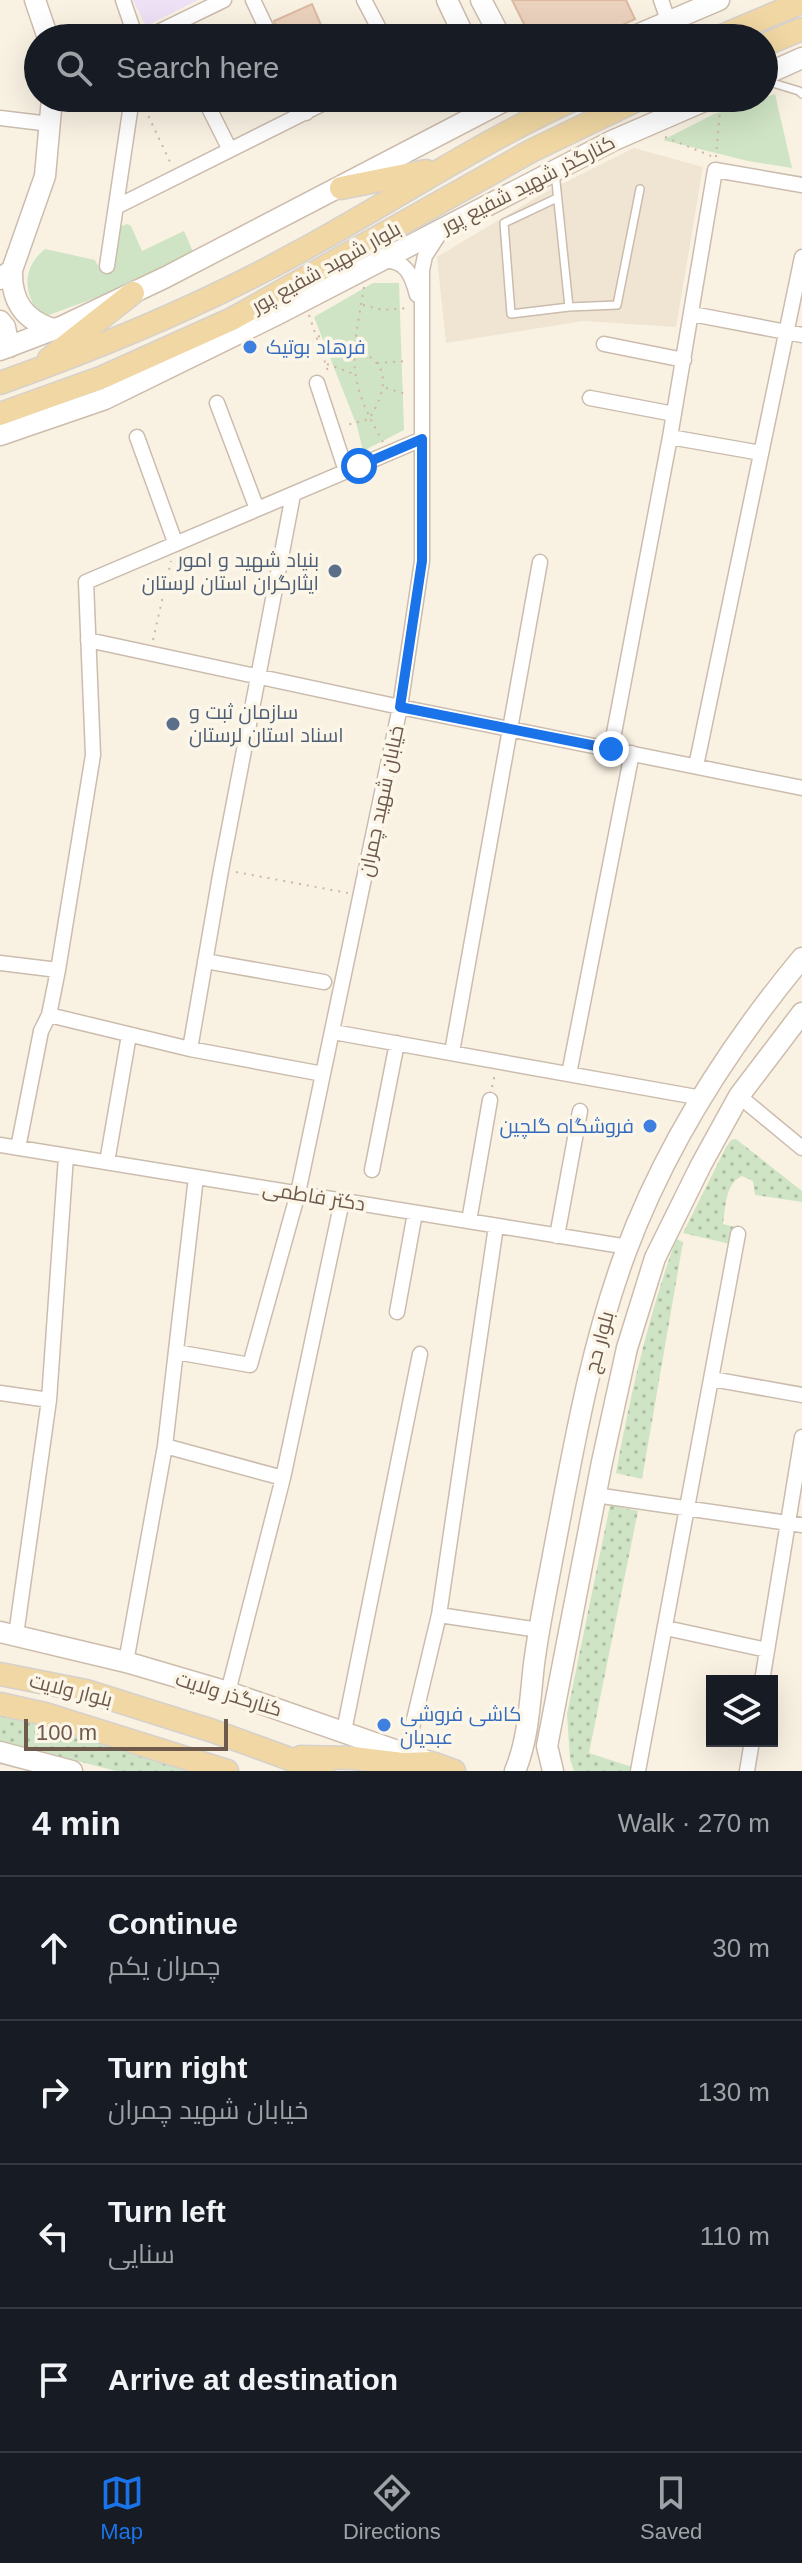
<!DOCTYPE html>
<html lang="en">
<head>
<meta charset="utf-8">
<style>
	:root { --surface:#171b24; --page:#242831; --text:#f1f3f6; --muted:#9ea1a6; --line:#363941; --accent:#1a73e8 }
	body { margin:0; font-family:Arial,Cairo,sans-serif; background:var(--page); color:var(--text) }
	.controls { position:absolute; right:24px; bottom:24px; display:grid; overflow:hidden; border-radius:0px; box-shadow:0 8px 32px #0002 }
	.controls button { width:72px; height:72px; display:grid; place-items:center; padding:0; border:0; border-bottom:2px solid var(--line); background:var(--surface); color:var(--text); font:40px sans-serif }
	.scale { position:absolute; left:24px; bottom:20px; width:204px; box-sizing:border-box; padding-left:8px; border:4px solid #6e5a4c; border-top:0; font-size:22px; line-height:28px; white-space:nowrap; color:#6e5a4c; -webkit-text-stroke:6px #fcf6e9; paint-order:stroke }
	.stop { position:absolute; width:24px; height:24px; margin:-18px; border:6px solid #1a73e8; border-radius:50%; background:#fff }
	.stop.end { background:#1a73e8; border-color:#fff; box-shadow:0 2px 8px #0008 }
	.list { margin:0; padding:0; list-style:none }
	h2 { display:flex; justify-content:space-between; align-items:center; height:104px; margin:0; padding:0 32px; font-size:34px }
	h2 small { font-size:26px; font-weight:400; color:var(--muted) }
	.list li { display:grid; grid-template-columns:52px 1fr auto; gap:24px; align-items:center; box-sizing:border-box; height:144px; padding:0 32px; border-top:2px solid var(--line) }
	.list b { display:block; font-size:30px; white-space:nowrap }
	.list p { margin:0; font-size:26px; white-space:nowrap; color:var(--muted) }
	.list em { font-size:26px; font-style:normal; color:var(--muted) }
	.icon { flex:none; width:44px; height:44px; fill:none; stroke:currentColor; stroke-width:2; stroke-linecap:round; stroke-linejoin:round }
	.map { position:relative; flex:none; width:802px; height:1771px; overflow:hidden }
	.search { position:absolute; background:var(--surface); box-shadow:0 8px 32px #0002; left:24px; right:24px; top:24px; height:88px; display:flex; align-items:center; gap:20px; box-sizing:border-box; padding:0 28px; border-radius:44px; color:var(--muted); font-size:30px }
	.sheet { height:680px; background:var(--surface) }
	nav { display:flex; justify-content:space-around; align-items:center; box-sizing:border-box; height:112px; border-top:2px solid var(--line); background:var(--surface); font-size:22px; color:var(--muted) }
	nav a { display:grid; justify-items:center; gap:4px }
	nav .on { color:var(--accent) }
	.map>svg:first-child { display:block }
	.residential { fill:#f0e4d3 }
	.education { fill:#eee0f5 }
	.grass { fill:url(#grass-dots) }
	.park { fill:#cfe4c4 }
	.building { fill:#ebd2be; stroke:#dcbaa1; stroke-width:2 }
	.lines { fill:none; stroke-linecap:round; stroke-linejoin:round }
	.lane-casing { stroke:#cbbcae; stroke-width:10 }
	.street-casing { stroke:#cbbcae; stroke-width:17 }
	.secondary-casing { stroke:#cdbcac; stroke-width:23 }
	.primary-casing { stroke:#d6d1cd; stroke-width:25 }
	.path { stroke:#cfb6a2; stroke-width:2; stroke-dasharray:2 6; stroke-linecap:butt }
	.lane { stroke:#fff; stroke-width:7 }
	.street { stroke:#fff; stroke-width:14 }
	.secondary { stroke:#fff; stroke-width:20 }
	.primary { stroke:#f0d7a3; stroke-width:22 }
	.route { stroke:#1a73e8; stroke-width:10 }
	.shop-dot { fill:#3f7fe0; stroke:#fcf6e9; stroke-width:3 }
	.service-dot { fill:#5c6f8a; stroke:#fcf6e9; stroke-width:3 }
	.labels { text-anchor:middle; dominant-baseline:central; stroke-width:7; stroke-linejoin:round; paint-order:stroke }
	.street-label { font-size:20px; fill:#6e5a4c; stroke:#fcf6e9 }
	.shop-label { font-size:20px; fill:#366cbe; stroke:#fcf6e9; text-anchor:start }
	.service-label { font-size:20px; fill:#4e5e75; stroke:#fcf6e9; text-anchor:end }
</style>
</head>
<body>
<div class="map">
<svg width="802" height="1771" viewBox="0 0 802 1771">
	<defs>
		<pattern id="grass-dots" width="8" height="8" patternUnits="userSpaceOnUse" patternTransform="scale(2)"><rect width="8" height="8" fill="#cfe4c4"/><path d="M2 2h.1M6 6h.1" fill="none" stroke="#acbca1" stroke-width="1.8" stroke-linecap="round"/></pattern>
	</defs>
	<rect width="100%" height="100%" fill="#f9f2e3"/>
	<path class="residential" d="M634,148L703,167L676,327L584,321L446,343L437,257L544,193Z"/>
	<path class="education" d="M133,0H198L146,26Z"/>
	<path class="grass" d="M736,1139L802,1191V1202L755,1195L753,1181L742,1176C725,1184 726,1206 723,1224L735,1227L730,1244L683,1233L726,1147L731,1140Z
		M676,1239L683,1242L642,1479L616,1473C631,1391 648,1318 676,1239Z
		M610,1505L638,1511L589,1753L632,1767V1771H574L570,1759L567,1714Z
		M0,1716L20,1720L204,1771H116L0,1741Z"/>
	<path class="park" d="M775,94L792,168L748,161L663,140L714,114Z
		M127,224L131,226L142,251L184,231L194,254L114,291L49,315L38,311C22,290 24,266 45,249L95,260L100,270L113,269L117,234L121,226Z
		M373,283H399L404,430L363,451L357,426L314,317Z"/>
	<path class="building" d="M512,0H626L635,19L595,38H531Z
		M312,4L321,25L292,38H281L274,21Z"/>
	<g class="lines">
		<g class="lane-casing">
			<path id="lane" d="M766,81L799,91L802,94
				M555,172L569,307L617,305L640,189
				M557,198L504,223L511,314L569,307"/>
		</g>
		<g class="street-casing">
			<path id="street" d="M123,0L136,38
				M253,0L271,38
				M364,0L384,38
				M661,0L668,20
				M148,37L224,0
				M447,38L462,30
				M204,98L230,150
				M299,98L306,113
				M0,118L50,124
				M118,206L334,98
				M383,261C406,259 412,276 417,295
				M107,266L132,98
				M692,314L802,335
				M604,344L684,360
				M317,383L346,471
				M590,398L674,414
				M217,403L257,509
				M137,437L175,542
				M670,437L761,453
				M88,640L400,707L802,788
				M611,749L670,437L715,170L802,185
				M696,766L802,257
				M205,961L324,982
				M0,963L58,970
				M49,1015L190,1049L323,1074
				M333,1032L702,1098
				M190,1049L221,870L293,495
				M452,1052L540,562
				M569,1074L632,753
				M739,1096L802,1148
				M0,1145L628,1247
				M18,1148L41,1031L49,1015L58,970L93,755L86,582L422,439
				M107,1162L129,1035
				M372,1170L397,1043
				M469,1221L490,1100
				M557,1236L580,1111
				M397,1312L415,1213
				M176,1352L250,1365L298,1193L400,707L422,561V270L425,256L440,233
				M712,1379L802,1395
				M0,1393L49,1400
				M165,1446L283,1478
				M595,1495L802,1525
				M439,1615L539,1630
				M666,1628L767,1650
				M16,1635L49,1400L66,1156
				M126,1662L165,1446L196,1177
				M762,1681L802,1437
				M228,1692L283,1478L342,1201
				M344,1731L420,1354
				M406,1753L439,1615L496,1226
				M638,1771L738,1234
				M747,1771L752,1741"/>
		</g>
		<g class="secondary-casing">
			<path id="secondary" d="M35,0L48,38
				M447,0L465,38
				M481,0L501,38
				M630,38L719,0
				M764,75L802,58
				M12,270C11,301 24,320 53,329
				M0,279L12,270L45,176L52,98
				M0,321L5,327L9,347
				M0,350L63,326L166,277L510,98
				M0,435L105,399L276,315L612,141L711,98
				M0,1632L126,1662L228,1692L432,1763
				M0,1752L72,1771
				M515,1771C529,1738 530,1698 534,1664C539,1625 547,1588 554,1550C573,1451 590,1349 625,1254C665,1146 729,1046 802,958
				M553,1771L547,1746L602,1462L627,1348L655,1258L701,1165L739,1096L802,1013"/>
		</g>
		<g class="primary-casing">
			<path id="primary" d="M717,38L802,2
				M764,45L802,29
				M341,188L426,171
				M49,359L133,293
				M0,383C101,347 201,306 295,254C390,203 479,142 577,98
				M0,414L103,377L232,319L531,151L641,98
				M0,1674L86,1691L213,1731L323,1771
				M0,1704L45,1714L227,1771
				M301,1757L353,1758L402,1764L432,1763L454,1771"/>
		</g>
		<path class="path" d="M145,109L171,164
			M665,137L711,156
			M716,157L720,111
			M364,287C352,359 345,376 383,442
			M363,305L382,310L408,308
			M309,315L329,374
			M318,336C366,351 405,361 369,419L347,425
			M377,363L407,361
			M327,364L354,374
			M386,388L406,394
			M153,640L171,561
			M236,872L348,893
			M492,1087L495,1074"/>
		<use href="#lane" class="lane"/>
		<use href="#street" class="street"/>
		<use href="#secondary" class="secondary"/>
		<use href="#primary" class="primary"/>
	</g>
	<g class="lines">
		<path class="route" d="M359,466L422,439V561L400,707L611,749"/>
	</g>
	<g class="shop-dot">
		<circle cx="250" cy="347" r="8"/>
		<circle cx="650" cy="1126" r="8"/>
		<circle cx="384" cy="1725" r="8"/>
	</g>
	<g class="service-dot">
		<circle cx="335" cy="571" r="8"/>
		<circle cx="173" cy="724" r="8"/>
	</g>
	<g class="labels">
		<g class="street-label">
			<text transform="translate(528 184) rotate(-27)">کنارگذر شهید شفیع پور</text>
			<text transform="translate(326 267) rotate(-29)">بلوار شهید شفیع پور</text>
			<text transform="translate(381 801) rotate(-78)">خیابان شهید چمران</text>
			<text transform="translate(314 1196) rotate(9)">دکتر فاطمی</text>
			<text transform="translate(599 1342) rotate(-75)">بلوار حج</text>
			<text transform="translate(71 1690) rotate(14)">بلوار ولایت</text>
			<text transform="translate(229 1694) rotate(17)">کنارگذر ولایت</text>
		</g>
		<g class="shop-label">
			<text x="266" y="347">فرهاد بوتیک</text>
			<text x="634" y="1126" text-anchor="end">فروشگاه گلچین</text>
			<text x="400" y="1714">کاشی فروشی<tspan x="400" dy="23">عبدیان</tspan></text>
		</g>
		<g class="service-label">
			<text x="319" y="560">بنیاد شهید و امور<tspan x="319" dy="23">ایثارگران استان لرستان</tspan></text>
			<text x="189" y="712" text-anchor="start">سازمان ثبت و<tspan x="189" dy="23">اسناد استان لرستان</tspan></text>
		</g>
	</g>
</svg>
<div class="controls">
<button><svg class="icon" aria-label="layers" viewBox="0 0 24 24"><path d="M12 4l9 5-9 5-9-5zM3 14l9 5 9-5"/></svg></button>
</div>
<div class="scale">100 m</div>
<div class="stop" style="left:359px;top:466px"></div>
<div class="stop end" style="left:611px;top:749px"></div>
<div class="search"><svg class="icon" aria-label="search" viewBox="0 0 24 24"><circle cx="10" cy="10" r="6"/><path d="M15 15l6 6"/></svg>Search here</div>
</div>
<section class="sheet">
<h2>4 min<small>Walk · 270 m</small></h2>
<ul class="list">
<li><svg class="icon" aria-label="ahead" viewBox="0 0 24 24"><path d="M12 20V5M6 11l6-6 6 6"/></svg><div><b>Continue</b><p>چمران یکم</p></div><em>30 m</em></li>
<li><svg class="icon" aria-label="right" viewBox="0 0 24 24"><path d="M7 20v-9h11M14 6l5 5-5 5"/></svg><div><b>Turn right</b><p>خیابان شهید چمران</p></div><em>130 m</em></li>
<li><svg class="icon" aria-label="left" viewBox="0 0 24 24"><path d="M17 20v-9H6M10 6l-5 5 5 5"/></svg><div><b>Turn left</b><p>سنایی</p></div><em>110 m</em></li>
<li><svg class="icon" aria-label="arrive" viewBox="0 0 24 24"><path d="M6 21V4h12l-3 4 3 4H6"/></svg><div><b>Arrive at destination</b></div></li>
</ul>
</section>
<nav>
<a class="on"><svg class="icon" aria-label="map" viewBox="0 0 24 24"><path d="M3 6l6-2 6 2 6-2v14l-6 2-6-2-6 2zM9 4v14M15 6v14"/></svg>Map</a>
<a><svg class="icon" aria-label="directions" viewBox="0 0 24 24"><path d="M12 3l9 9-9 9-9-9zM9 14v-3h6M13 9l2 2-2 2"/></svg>Directions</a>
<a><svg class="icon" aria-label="saved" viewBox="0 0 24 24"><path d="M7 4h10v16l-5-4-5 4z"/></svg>Saved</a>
</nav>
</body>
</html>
